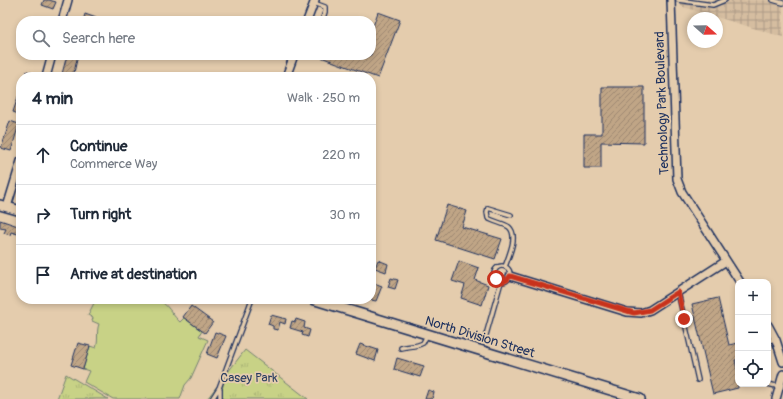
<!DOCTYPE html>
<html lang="en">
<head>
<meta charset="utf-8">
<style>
	:root { --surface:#fff; --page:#f6f6f7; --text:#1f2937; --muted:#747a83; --line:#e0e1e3 }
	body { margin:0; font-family:Pangolin,sans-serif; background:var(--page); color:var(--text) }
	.controls { position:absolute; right:12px; bottom:12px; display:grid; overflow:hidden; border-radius:8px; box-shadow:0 2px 6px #0003 }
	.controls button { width:36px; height:36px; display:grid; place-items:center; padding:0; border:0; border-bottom:1px solid var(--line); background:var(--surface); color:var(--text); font:20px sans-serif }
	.compass { position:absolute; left:687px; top:12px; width:36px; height:36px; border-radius:50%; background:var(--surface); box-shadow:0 2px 6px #0003; rotate:110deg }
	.stop { position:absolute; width:12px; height:12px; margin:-9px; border:3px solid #c8321e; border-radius:50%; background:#fff }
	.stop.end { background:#c8321e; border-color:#fff; box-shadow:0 1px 4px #0008 }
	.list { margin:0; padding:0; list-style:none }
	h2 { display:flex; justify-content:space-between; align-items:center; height:52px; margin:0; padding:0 16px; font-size:17px }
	h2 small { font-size:13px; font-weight:400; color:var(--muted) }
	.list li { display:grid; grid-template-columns:26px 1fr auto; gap:12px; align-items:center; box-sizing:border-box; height:60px; padding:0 16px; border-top:1px solid var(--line) }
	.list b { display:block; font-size:15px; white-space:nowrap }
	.list p { margin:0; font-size:13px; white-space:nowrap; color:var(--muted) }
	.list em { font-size:13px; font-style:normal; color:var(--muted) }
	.icon { flex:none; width:22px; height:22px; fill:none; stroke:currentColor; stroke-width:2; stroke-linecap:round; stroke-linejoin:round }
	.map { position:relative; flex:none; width:783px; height:399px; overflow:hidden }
	.search { position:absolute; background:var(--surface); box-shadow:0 2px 6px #0003; left:16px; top:16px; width:360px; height:44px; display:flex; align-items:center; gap:10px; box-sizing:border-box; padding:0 14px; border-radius:16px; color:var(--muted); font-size:15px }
	.panel { position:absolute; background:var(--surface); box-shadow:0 2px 6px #0003; left:16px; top:72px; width:360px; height:232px; border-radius:16px }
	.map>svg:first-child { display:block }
	.industrial { fill:url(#industrial-grid) }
	.grass { fill:url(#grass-tufts); stroke:#728072 }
	.garden { fill:#c8d286; stroke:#728072 }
	.building { fill:url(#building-hatch); stroke:#1b2f5e }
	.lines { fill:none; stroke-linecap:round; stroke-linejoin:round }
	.lane-casing { stroke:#1b2f5e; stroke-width:6 }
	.street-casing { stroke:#1b2f5e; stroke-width:10 }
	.secondary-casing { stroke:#1b2f5e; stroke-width:12 }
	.lane { stroke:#e4ccad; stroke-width:3.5 }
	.street { stroke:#e4ccad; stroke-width:7 }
	.secondary { stroke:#e4ccad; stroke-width:9 }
	.route { stroke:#c8321e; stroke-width:5 }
	.labels { text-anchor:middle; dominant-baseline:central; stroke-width:3.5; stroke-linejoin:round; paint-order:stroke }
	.street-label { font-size:13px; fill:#1b2f5e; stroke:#e4ccad }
	.park-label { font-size:13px; fill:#2c3f62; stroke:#e4ccad }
</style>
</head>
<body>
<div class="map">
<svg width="783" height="399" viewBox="0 0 783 399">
	<defs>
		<pattern id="industrial-grid" width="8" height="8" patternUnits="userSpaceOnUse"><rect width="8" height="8" fill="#d5bda0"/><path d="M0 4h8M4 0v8" fill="none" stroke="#ac9a86"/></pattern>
		<pattern id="grass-tufts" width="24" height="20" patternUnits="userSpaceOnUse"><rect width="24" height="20" fill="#c8d286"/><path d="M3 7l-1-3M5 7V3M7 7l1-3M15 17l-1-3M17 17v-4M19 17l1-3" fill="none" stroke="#abb576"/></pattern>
		<pattern id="building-hatch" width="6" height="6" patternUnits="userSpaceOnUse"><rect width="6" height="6" fill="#c0a586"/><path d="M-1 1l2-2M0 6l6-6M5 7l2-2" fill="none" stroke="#9b8771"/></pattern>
	</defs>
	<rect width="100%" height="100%" fill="#e4ccad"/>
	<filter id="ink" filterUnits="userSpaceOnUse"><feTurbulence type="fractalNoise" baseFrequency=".025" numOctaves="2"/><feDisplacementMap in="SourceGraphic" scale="8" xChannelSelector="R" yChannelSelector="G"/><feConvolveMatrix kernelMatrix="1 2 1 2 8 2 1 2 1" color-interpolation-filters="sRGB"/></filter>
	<g filter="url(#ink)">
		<path class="industrial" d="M680,0H783V37L680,6Z"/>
		<path class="grass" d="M245,350L308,399H207Z
			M66,374L108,399H57Z"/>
		<path class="garden" d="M96,299L102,302L104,299H163L162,302C170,308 173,316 180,322L184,318L202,331L199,336L208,340L191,378L185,385L180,399H113L84,382L89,371L83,369L90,346L96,348C99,340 96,332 99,324L92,321L93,318L88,315Z"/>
		<path class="building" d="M44,0H49L56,2L53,9L42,5Z
			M378,12L400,20L378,78L318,56L371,55V32Z
			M85,14L102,20V21H83Z
			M67,55H78L73,77L62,74Z
			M27,71L41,76V77H25Z
			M602,87H644V143L601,142V168H584V134H602Z
			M20,91H21V115L13,112Z
			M10,121L19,124L11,151L1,148Z
			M447,205L467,211L462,227L502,239L495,259L436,240Z
			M0,220L21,227V235L11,232L10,235L4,233L6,229L0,228Z
			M378,260L388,264L386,272L375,268Z
			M459,261L479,268L475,280L488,285L482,305L461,298L465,285L452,281Z
			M391,278L398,280L395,289L388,287Z
			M374,283L382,286L376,301L371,300V292Z
			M718,298L729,345L738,343V360H735L738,374V388L713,394L692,304Z
			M191,306L213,322L205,333L183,317Z
			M271,315L286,319L285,324L280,322L278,330L273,329V326L268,324Z
			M296,319L305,322L304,328L310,330L308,337L302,335L303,332L290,328L292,321L295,322Z
			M215,332L226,336L217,358L207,354Z
			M78,343L90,346L83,369L71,365Z
			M360,344L378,350L375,361L356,354Z
			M397,358L424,366L420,377L394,369Z
			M428,390L434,392L432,399H425Z"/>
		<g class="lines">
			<g class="lane-casing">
				<path id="lane" d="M678,0L713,5L725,0
					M773,0L783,3
					M314,3L325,7V12L322,21
					M494 274a8 8 0 1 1 16 0a8 8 0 1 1-16 0Z
					M505,267C508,257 519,236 509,227C503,223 494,222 488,218L487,212L488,208L511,215
					M678,292L698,380
					M486,335L501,282
					M768,341L775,339
					M401,348C408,346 416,347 423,343L427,335
					M768,384L780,387
					M212,399L219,388L252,299
					M220,399V389"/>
			</g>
			<g class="street-casing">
				<path id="street" d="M671,0L677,179L682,192L740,282
					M62,21L68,0
					M307,21L315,0
					M46,77L52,55
					M286,77L294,55
					M7,207L21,161
					M510,276L627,312L641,313L650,310L726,261
					M768,325L776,340L783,362
					M776,399L783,374"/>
			</g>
			<g class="secondary-casing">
				<path id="secondary" d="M0,205L21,211
					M312,299L640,399"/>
			</g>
			<use href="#lane" class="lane"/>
			<use href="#street" class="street"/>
			<use href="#secondary" class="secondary"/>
		</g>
	</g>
	<g class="lines" filter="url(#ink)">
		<path class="route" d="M496,279L503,282L507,280L510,276L634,313L650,310L678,292L684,319"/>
	</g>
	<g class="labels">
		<g class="street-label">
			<text transform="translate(662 103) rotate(-92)">Technology Park Boulevard</text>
			<text transform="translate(480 337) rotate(17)">North Division Street</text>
		</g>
		<g class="park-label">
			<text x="249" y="378">Casey Park</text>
		</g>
	</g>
</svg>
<div class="controls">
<button>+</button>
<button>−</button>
<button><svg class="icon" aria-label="locate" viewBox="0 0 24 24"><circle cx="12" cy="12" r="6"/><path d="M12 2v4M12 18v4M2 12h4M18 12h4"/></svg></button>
</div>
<svg class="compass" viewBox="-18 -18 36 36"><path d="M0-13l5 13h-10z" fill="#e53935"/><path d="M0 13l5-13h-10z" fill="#747a83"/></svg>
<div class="stop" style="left:496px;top:279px"></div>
<div class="stop end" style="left:684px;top:319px"></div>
<div class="search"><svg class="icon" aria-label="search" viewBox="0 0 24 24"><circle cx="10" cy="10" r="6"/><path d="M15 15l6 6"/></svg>Search here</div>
<section class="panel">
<h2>4 min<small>Walk · 250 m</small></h2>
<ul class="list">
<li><svg class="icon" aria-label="ahead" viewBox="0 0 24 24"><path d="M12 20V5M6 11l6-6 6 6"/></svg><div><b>Continue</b><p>Commerce Way</p></div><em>220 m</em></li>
<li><svg class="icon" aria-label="right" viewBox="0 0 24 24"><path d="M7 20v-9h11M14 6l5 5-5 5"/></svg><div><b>Turn right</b></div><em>30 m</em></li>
<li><svg class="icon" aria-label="arrive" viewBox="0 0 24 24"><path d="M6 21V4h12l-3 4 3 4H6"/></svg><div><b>Arrive at destination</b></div></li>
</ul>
</section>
</div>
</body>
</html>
